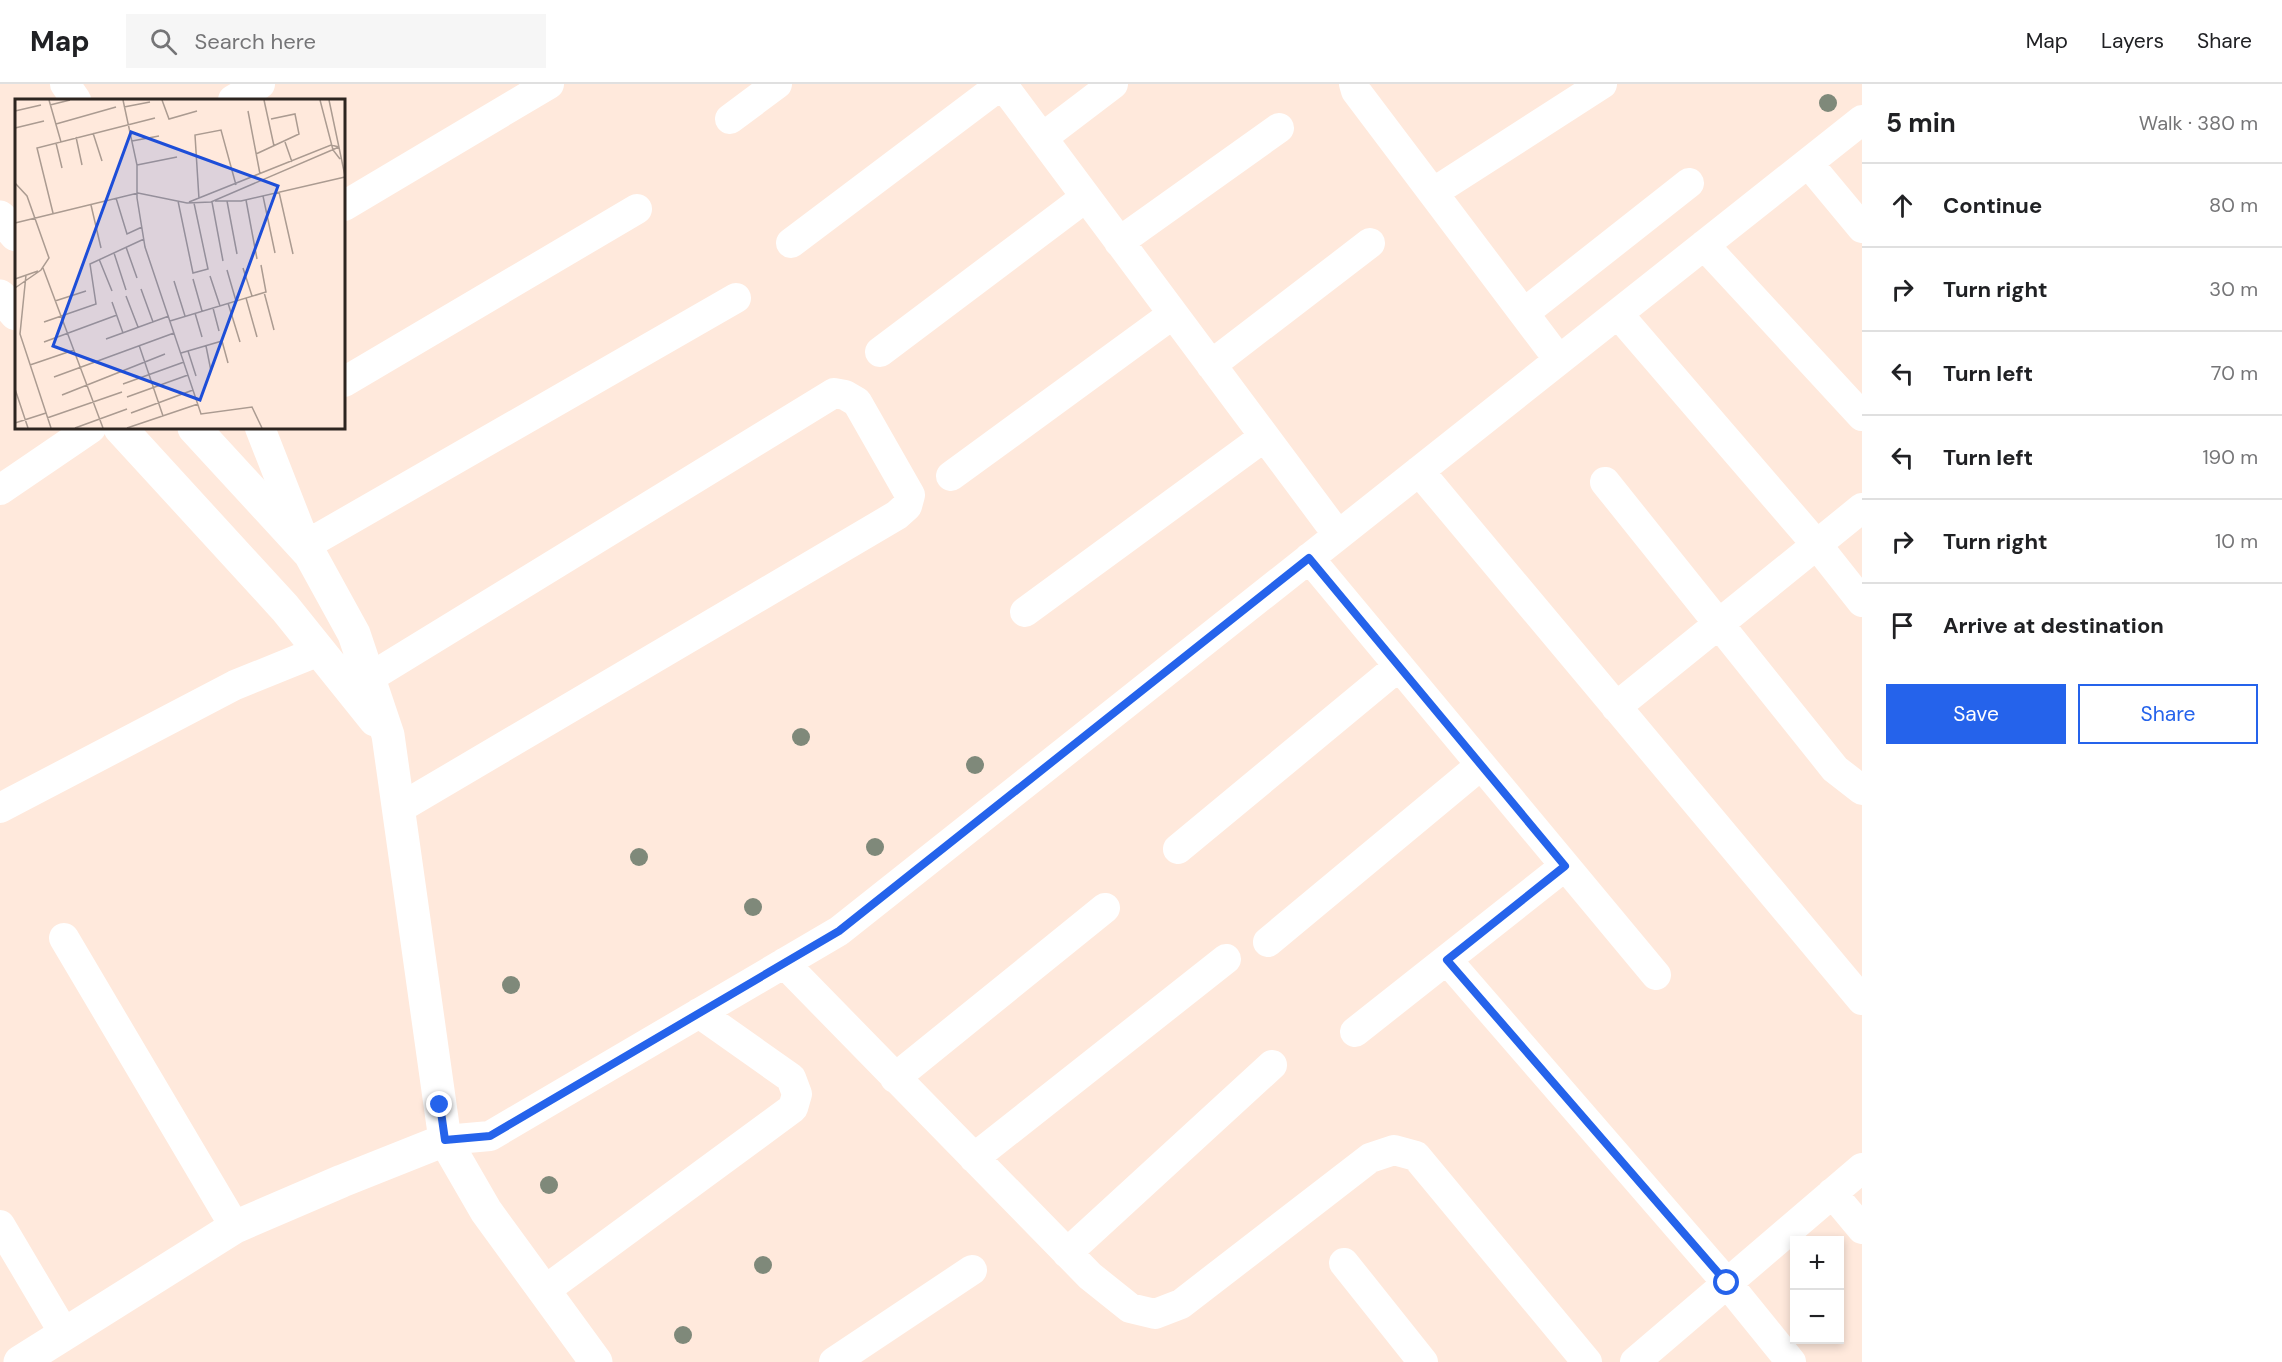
<!DOCTYPE html>
<html lang="en">
<head>
<meta charset="utf-8">
<style>
	:root { --surface:#fff; --page:#f6f6f6; --text:#202124; --muted:#757577; --line:#e0e0e0; --accent:#2563eb }
	body { margin:0; font-family:"DM Sans",sans-serif; background:var(--page); color:var(--text) }
	.controls { position:absolute; right:18px; bottom:18px; display:grid; overflow:hidden; border-radius:0px; box-shadow:0 3px 9px #0003 }
	.controls button { width:54px; height:54px; display:grid; place-items:center; padding:0; border:0; border-bottom:2px solid var(--line); background:var(--surface); color:var(--text); font:30px sans-serif }
	.stop { position:absolute; width:18px; height:18px; margin:-14px; border:4px solid #2563eb; border-radius:50%; background:#fff }
	.stop.end { background:#2563eb; border-color:#fff; box-shadow:0 2px 6px #0008 }
	.list { margin:0; padding:0; list-style:none }
	h2 { display:flex; justify-content:space-between; align-items:center; height:78px; margin:0; padding:0 24px; font-size:26px }
	h2 small { font-size:20px; font-weight:400; color:var(--muted) }
	.list li { display:grid; grid-template-columns:39px 1fr auto; gap:18px; align-items:center; box-sizing:border-box; height:84px; padding:0 24px; border-top:2px solid var(--line) }
	.list b { display:block; font-size:22px; white-space:nowrap }
	.list em { font-size:20px; font-style:normal; color:var(--muted) }
	.actions { display:flex; gap:12px; padding:18px 24px }
	.actions a { flex:1; padding:14px 0; border:2px solid var(--accent); border-radius:0px; text-align:center; font-size:21px; color:var(--accent) }
	.actions .main { background:var(--accent); color:#fff }
	.icon { flex:none; width:33px; height:33px; fill:none; stroke:currentColor; stroke-width:2; stroke-linecap:round; stroke-linejoin:round }
	.map { position:relative; flex:none; width:1862px; height:1278px; overflow:hidden }
	header { display:flex; align-items:center; gap:36px; box-sizing:border-box; height:84px; padding:0 30px; background:var(--surface); border-bottom:2px solid var(--line) }
	header strong { font-size:28px }
	nav { display:flex; gap:33px; margin-inline-start:auto; font-size:21px }
	.search { width:420px; height:54px; background:var(--page); display:flex; align-items:center; gap:15px; box-sizing:border-box; padding:0 21px; border-radius:0px; color:var(--muted); font-size:22px }
	main { display:flex }
	aside { flex:1; background:var(--surface) }
	.map>svg:first-child { display:block }
	.lines { fill:none; stroke-linecap:round; stroke-linejoin:round }
	.minor { stroke:#fff; stroke-width:30 }
	.tertiary { stroke:#fff; stroke-width:33 }
	.tree { fill:#7f897a }
	.route { stroke:#2563eb; stroke-width:8 }
	.inset-road { fill:none; stroke:#ab9b91; stroke-width:1.5 }
	.view { fill:#1d4ed8; fill-opacity:0.15; stroke:#1d4ed8; stroke-width:3 }
	.inset-edge { fill:none; stroke:#2d2520; stroke-width:3 }
</style>
</head>
<body>
<header>
<strong>Map</strong>
<div class="search"><svg class="icon" aria-label="search" viewBox="0 0 24 24"><circle cx="10" cy="10" r="6"/><path d="M15 15l6 6"/></svg>Search here</div>
<nav><a>Map</a><a>Layers</a><a>Share</a></nav>
</header>
<main>
<div class="map">
<svg width="1862" height="1278" viewBox="0 0 1862 1278">
	<rect width="100%" height="100%" fill="#ffe9dc"/>
	<g class="lines">
		<path class="minor" d="M65,0L76,16
			M1002,0L1338,451
			M1354,0L1356,7L1559,276
			M233,16L260,0
			M730,35L777,0
			M1042,54L1113,0
			M1808,79L1862,144
			M1434,108L1602,0
			M344,122L549,0
			M1119,158L1279,44
			M791,159L1002,0
			M1704,161L1862,332
			M1524,229L1689,99
			M1618,230L1817,461L1862,518
			M880,268L1086,113
			M1211,281L1370,159
			M344,298L637,125
			M260,344L307,464
			M1419,387L1862,916
			M951,392L1173,230
			M1605,398L1835,685L1862,706
			M0,406L91,344
			M306,461L736,214
			M1309,474L1656,891
			M1025,528L1264,353
			M369,594L834,309L845,311L857,318L910,411L907,422L897,431L398,725
			M1616,623L1862,424
			M0,724L235,601L319,567
			M1178,765L1399,582
			M64,854L235,1143
			M1268,858L1481,681
			M1447,876L1727,1199L1791,1278
			M784,879L1090,1192L1130,1224L1155,1230L1181,1220L1370,1074L1394,1066L1416,1072L1587,1278
			M1355,948L1565,782
			M895,994L1105,824
			M445,1056L490,1052L839,847L1862,36
			M974,1074L1226,875
			M1832,1109L1862,1145
			M0,1141L64,1249
			M1067,1169L1272,981
			M1344,1179L1423,1278
			M544,1207L793,1024L797,1010L791,994L699,929
			M834,1278L972,1186
			M1635,1278L1862,1084"/>
		<path class="tertiary" d="M0,133L16,151
			M0,212L16,230
			M120,344L285,524L375,636
			M194,344L310,470L354,550L388,651L445,1056L486,1127L596,1278
			M20,1278L235,1143L342,1097L445,1056"/>
	</g>
	<g class="tree">
		<circle cx="1828" cy="19" r="9"/>
		<circle cx="801" cy="653" r="9"/>
		<circle cx="975" cy="681" r="9"/>
		<circle cx="875" cy="763" r="9"/>
		<circle cx="639" cy="773" r="9"/>
		<circle cx="753" cy="823" r="9"/>
		<circle cx="511" cy="901" r="9"/>
		<circle cx="549" cy="1101" r="9"/>
		<circle cx="763" cy="1181" r="9"/>
		<circle cx="683" cy="1251" r="9"/>
	</g>
	<g class="lines">
		<path class="route" d="M440,1021L445,1056L490,1052L839,847L1309,474L1565,782L1447,876L1727,1199"/>
	</g>
	<g transform="translate(15 15)">
		<rect width="330" height="330" fill="#ffe9dc"/>
		<path class="inset-road" d="M34,1L46,43M108,1L122,66V99L130,148L186,315L237,308L247,329M147,1L154,20L182,12M249,1L259,47M305,1L318,51L325,60M314,1L330,77M35,6L55,1M109,8L135,3M0,12L26,6M233,12L245,75M41,25L101,8M0,29L29,22M78,34L87,62M61,38L67,66M117,42L144,37M270,43L277,63M41,44L47,69M241,55L284,35L280,15L256,20M122,66L162,58M0,84L12,97L34,159L26,171L0,189M264,93L278,155M248,97L260,154M101,99L112,135L127,128M184,100L180,36L206,31L221,86M231,101L242,160M163,102L178,174L193,170L179,104M200,102H226L330,78M212,102L222,155M174,103L316,46L324,48M197,103L208,162M76,106L86,149M38,114L22,49L140,19M0,124L123,94L172,104L196,103L324,48M111,148L122,179M99,154L111,191M84,160L97,192M28,169L88,329M228,169L237,197M212,171L221,202M11,176L5,235L36,329M195,177L205,207M0,180L23,172M178,180L187,212M159,182L170,217M126,190L138,223M249,193L259,231M111,197L123,228M231,199L242,238M40,202L71,192M97,203L108,234M213,204L225,243M198,209L204,232M180,214L187,238M155,222L251,193L246,166M29,223L81,205L75,165L129,140M91,240L154,217M29,243L102,216M124,246L148,317M191,247L196,272M173,252L181,277M166,254L207,242L213,264M15,266L59,251M39,278L159,234M108,285L169,263M0,290L13,329M47,296L150,255M112,298L173,276M116,314L178,291M32,319L107,293M0,324L31,314M60,329L112,310M112,329L183,305"/>
		<path class="view" d="M116,33L263,87L185,301L38,247Z"/>
		<rect width="330" height="330" class="inset-edge"/>
	</g>
</svg>
<div class="controls">
<button>+</button>
<button>−</button>
</div>
<div class="stop" style="left:1727px;top:1199px"></div>
<div class="stop end" style="left:440px;top:1021px"></div>
</div>
<aside>
<h2>5 min<small>Walk · 380 m</small></h2>
<ul class="list">
<li><svg class="icon" aria-label="ahead" viewBox="0 0 24 24"><path d="M12 20V5M6 11l6-6 6 6"/></svg><div><b>Continue</b></div><em>80 m</em></li>
<li><svg class="icon" aria-label="right" viewBox="0 0 24 24"><path d="M7 20v-9h11M14 6l5 5-5 5"/></svg><div><b>Turn right</b></div><em>30 m</em></li>
<li><svg class="icon" aria-label="left" viewBox="0 0 24 24"><path d="M17 20v-9H6M10 6l-5 5 5 5"/></svg><div><b>Turn left</b></div><em>70 m</em></li>
<li><svg class="icon" aria-label="left" viewBox="0 0 24 24"><path d="M17 20v-9H6M10 6l-5 5 5 5"/></svg><div><b>Turn left</b></div><em>190 m</em></li>
<li><svg class="icon" aria-label="right" viewBox="0 0 24 24"><path d="M7 20v-9h11M14 6l5 5-5 5"/></svg><div><b>Turn right</b></div><em>10 m</em></li>
<li><svg class="icon" aria-label="arrive" viewBox="0 0 24 24"><path d="M6 21V4h12l-3 4 3 4H6"/></svg><div><b>Arrive at destination</b></div></li>
</ul>
<div class="actions"><a class="main">Save</a><a>Share</a></div>
</aside>
</main>
</body>
</html>
